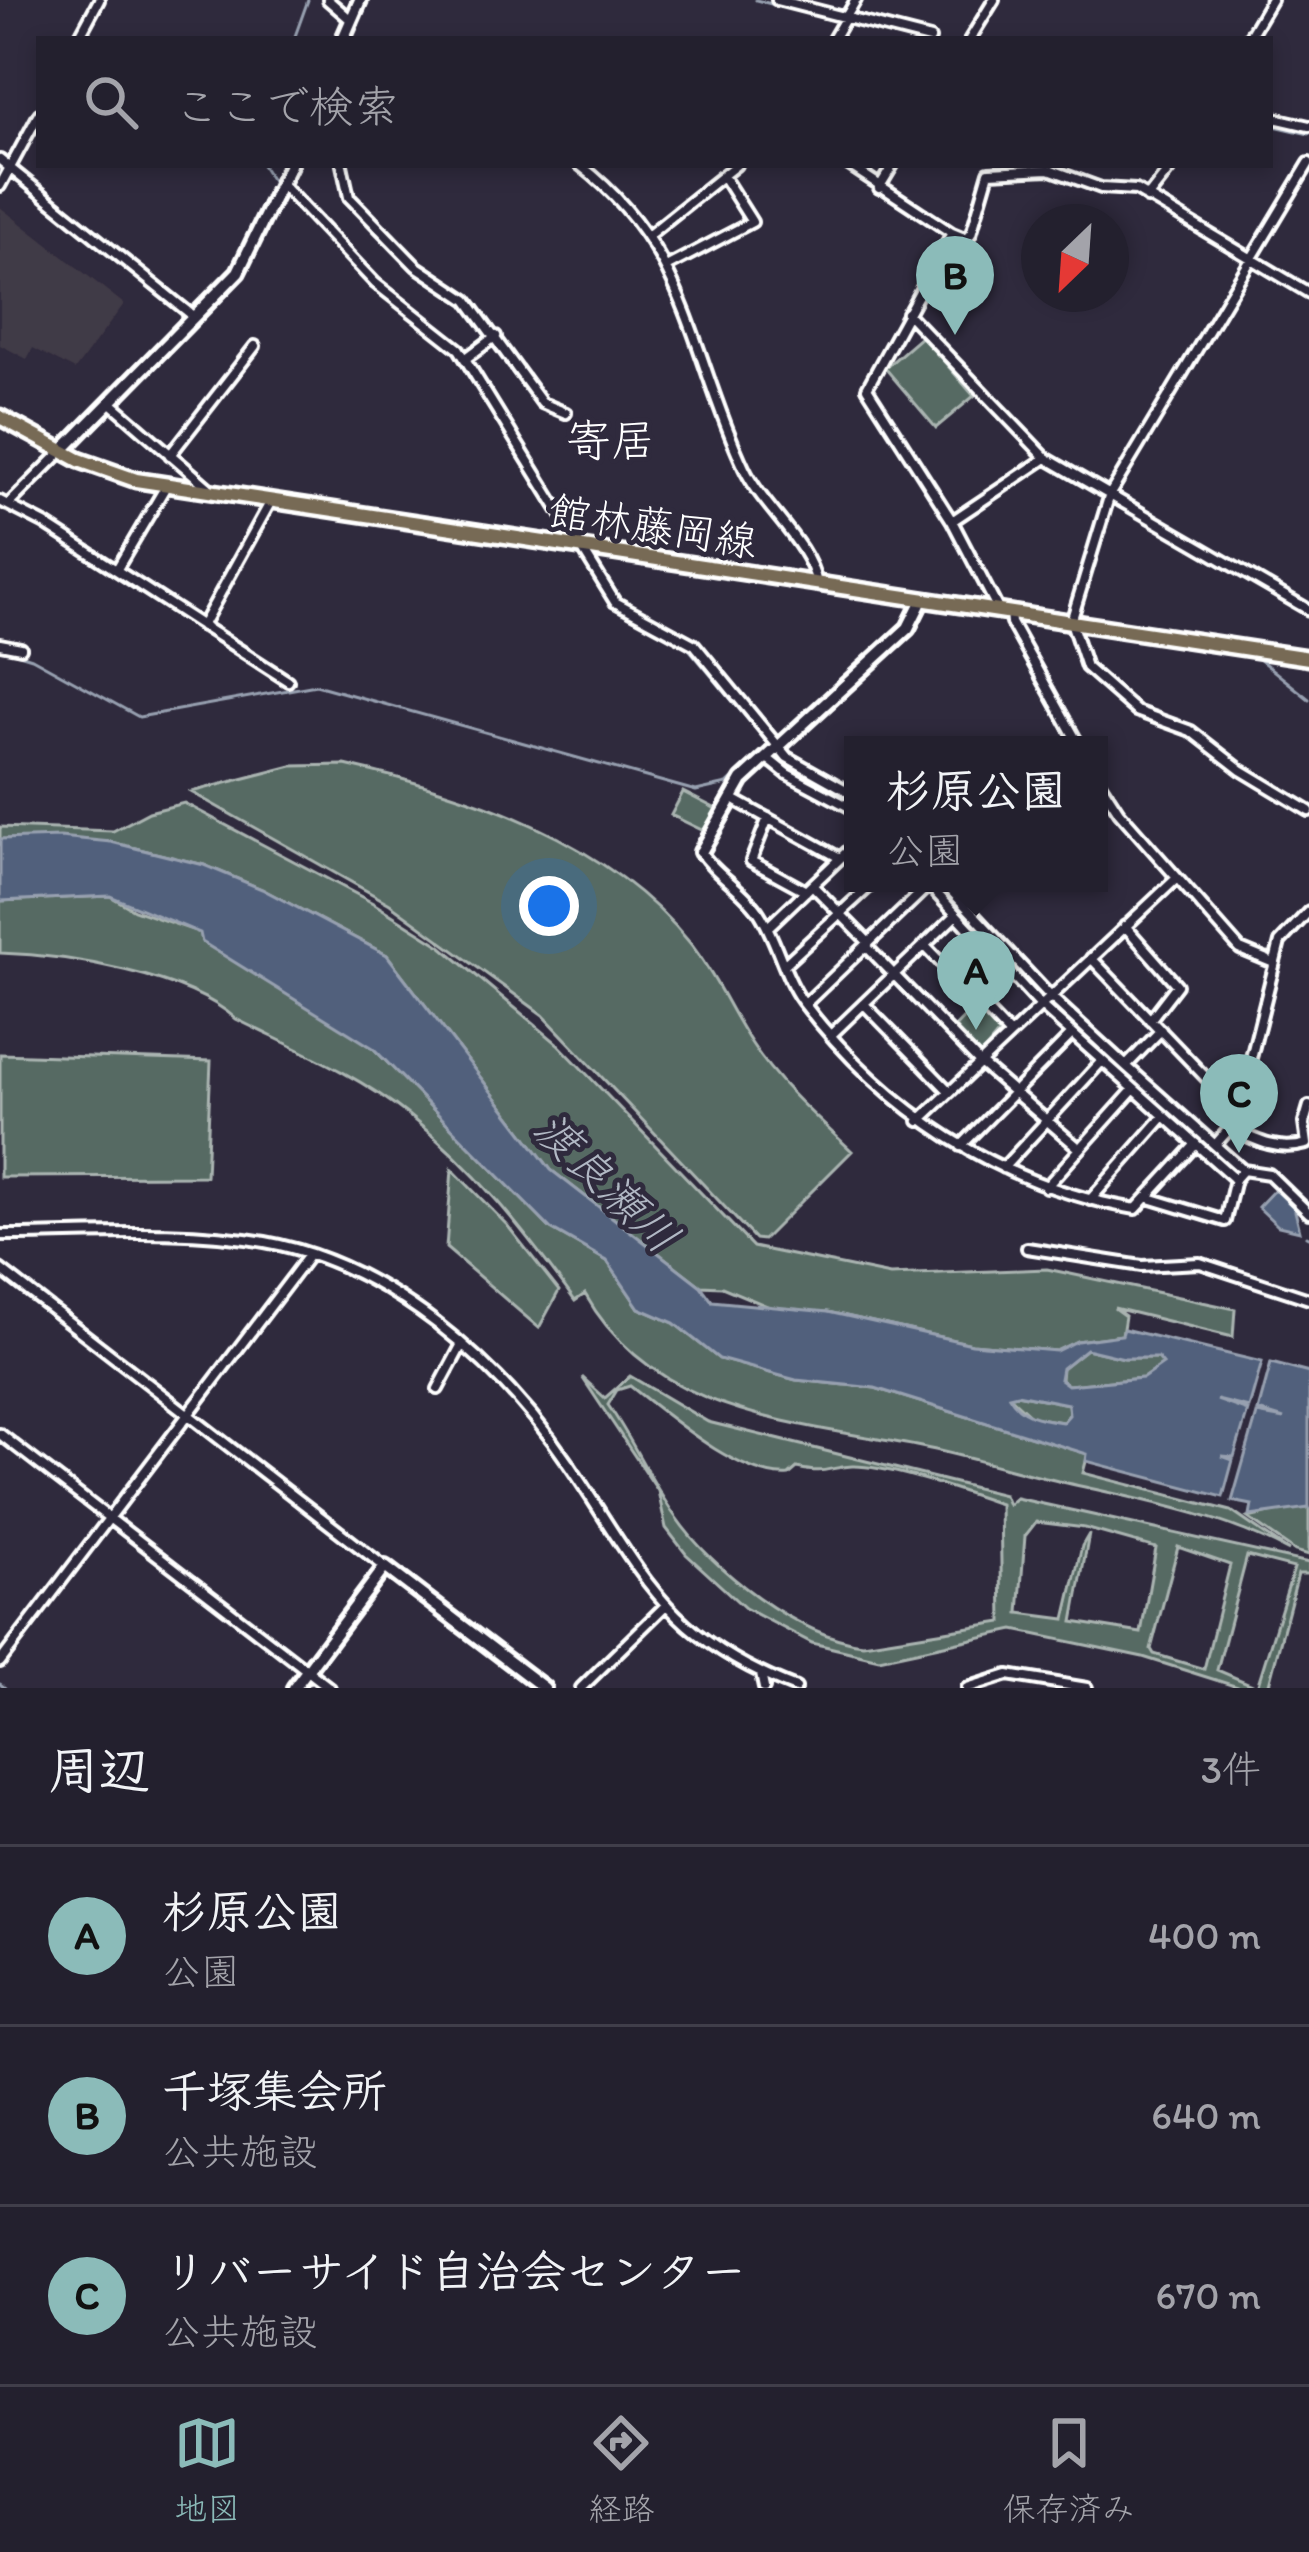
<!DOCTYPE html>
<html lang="ja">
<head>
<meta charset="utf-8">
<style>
	:root { --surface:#23202e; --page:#2f2d3a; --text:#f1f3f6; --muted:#a3a3aa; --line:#403e4a; --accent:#8bbbb9 }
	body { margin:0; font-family:Itim,"Klee One",sans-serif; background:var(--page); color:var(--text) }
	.compass { position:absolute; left:1021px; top:204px; width:108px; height:108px; border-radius:50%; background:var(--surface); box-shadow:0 6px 18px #0003; rotate:205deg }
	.you { position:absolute; left:549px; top:906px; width:42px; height:42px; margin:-30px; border:9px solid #fff; border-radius:50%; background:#1a73e8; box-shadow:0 0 0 18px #1a73e833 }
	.badge { display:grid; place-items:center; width:78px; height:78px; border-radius:50%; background:var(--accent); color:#111; font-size:39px; font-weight:700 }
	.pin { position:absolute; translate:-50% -99px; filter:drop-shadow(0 3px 6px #0008) }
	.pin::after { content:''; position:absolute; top:63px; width:42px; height:36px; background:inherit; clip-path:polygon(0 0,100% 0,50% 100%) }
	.popup { position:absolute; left:844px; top:736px; width:264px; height:156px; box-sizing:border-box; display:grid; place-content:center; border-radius:0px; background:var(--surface); filter:drop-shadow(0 3px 9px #0005); font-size:39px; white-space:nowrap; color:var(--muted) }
	.popup b { font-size:45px; color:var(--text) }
	.popup::after { content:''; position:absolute; left:50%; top:100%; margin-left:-24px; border:24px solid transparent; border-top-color:var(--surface) }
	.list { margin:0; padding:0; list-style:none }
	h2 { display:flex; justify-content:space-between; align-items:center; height:156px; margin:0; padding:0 48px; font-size:51px }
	h2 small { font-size:39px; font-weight:400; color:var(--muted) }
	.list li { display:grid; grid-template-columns:78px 1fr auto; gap:36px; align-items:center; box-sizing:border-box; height:180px; padding:0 48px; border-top:3px solid var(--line) }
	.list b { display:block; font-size:45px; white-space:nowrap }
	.list p { margin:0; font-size:39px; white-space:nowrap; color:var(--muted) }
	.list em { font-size:39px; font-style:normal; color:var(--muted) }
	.icon { flex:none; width:66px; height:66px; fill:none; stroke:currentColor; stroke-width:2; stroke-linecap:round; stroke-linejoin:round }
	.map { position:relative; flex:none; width:1309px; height:1688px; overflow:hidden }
	.search { position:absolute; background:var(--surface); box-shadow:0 6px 18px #0003; left:36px; right:36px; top:36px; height:132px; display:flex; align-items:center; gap:30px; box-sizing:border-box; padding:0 42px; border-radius:0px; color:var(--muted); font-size:45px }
	.sheet { height:696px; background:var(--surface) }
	nav { display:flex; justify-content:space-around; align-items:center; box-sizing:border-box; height:168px; border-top:3px solid var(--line); background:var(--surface); font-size:33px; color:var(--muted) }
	nav a { display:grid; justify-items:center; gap:6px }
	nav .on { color:var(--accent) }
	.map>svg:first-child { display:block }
	.built { fill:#413a46 }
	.green { fill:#566a63; stroke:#aab4b1; stroke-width:3; fill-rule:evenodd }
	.water { fill:#51617b; stroke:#97a0b0; stroke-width:3; fill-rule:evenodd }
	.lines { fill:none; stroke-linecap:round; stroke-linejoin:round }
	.stream { stroke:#97a0b0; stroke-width:3 }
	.street-casing { stroke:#fff; stroke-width:16 }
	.secondary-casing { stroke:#fff; stroke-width:20 }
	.primary-casing { stroke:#fff; stroke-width:21 }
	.street { stroke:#2f2a3d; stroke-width:8 }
	.secondary { stroke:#2f2a3d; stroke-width:10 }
	.primary { stroke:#776a54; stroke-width:12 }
	.labels { text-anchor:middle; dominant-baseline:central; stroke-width:10; stroke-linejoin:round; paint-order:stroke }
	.street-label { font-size:42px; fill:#fff; stroke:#2f2a3d }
	.neighbourhood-label { font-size:45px; fill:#fff; stroke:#2f2a3d }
	.water-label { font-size:45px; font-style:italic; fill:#b1b8c4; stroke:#2f2a3d }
</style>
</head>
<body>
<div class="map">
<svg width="1309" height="1688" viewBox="0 0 1309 1688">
	<rect width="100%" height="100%" fill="#2f2a3d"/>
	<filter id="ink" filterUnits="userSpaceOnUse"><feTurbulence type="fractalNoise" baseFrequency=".00833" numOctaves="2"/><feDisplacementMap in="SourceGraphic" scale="24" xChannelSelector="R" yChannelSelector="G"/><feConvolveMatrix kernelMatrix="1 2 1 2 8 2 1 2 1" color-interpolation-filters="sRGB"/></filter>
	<g filter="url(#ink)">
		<path class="built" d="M0,207L124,304L75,370L33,348L27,359L0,345Z"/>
		<path class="green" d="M922,336L974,396L936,428L885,368Z
			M345,765C470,793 606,839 690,943C715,974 730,1011 752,1044C779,1085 817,1118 852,1151L763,1240L755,1239L543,1015L390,904L191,792L292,766Z
			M683,792L716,809L704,831L671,815Z
			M184,803L373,903L441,946L558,1044L753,1247L890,1275L1047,1269L1235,1309L1233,1337L1114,1308L1125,1316L1122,1335L1077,1341L1056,1351L972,1344L828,1312L779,1311L722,1287L701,1286L551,1170L387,955L262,889L204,865L111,842L0,839V827L113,831L149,812Z
			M110,896L134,910L201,933L373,1048L551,1229L607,1261L639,1308L674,1323L719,1359L796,1380L875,1388L1088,1454L1083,1473L1231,1511L1289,1551C1216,1512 1135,1499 1054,1480C1010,1470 966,1456 921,1447C797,1422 654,1417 585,1294L575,1301C525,1232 475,1168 408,1115C357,1074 294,1048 236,1019C188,975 67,955 0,953V901Z
			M976,1005L1001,1031L981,1055L952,1030Z
			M0,1054L211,1061L206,1176L0,1177Z
			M452,1169L507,1225L559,1291L539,1328L446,1248Z
			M1086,1349L1124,1358H1159L1164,1364L1143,1378L1068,1385L1061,1380L1062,1368Z
			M630,1376L708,1422L1004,1495L1008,1505L1016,1498L1309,1563V1574H1298L1268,1688H1241L1143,1657L1014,1630L879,1659L812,1643L745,1608L686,1554L666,1528L658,1491L582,1377L605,1398ZM630,1386C667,1415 741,1479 789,1475L797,1468C827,1475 827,1467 852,1466C889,1465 963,1492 1000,1504L1002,1622L863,1644C797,1636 712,1570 675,1516C650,1481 633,1440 608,1405L617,1390ZM1036,1522L1085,1528L1156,1548L1141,1633L1073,1622L1089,1534L1082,1546L1065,1619L1019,1613L1025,1536ZM1178,1547L1230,1565L1204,1669L1154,1654L1151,1649ZM1247,1556L1294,1568L1257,1687L1217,1670Z
			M1016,1394L1068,1404L1069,1415L1063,1422L1032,1417L1009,1396Z
			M1293,1508H1309V1555L1295,1551L1248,1518Z"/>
		<path class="water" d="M60,837L111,842L204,865L262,889L387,955L551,1170L701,1286L712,1301L828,1312L972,1344L1056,1351L1077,1341L1122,1335L1124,1329L1262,1362L1249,1408L1217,1400L1248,1411L1234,1457L1222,1456L1233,1460L1223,1497L1086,1461L1087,1454L875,1388L796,1380L719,1359L674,1323L639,1308L607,1261L551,1229L373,1048L202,942L200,933L110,896L0,901V839ZM1086,1349L1124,1358H1158L1163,1364L1143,1378L1068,1385L1060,1379L1062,1368ZM1017,1394L1068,1404L1069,1415L1063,1422C1041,1419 1021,1417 1009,1396Z
			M1275,1189L1294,1207L1300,1231L1278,1226L1258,1207Z
			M1271,1363L1309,1373V1508L1250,1516L1252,1505L1232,1501L1257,1414L1284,1419L1258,1411Z"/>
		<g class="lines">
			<path class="stream" d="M756,0L906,39
				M294,39L308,0
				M1270,125L1309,134
				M262,165L274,184
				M285,196L379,294
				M388,300L414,319
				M450,347L476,385
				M482,395L550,508
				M556,518L571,542
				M581,557L611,605L630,617
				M1004,603L1068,613
				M1077,615L1244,644
				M641,622L660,630
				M684,643L770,746
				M0,648L32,658L139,717L316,685L696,791L727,784L769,745
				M1254,655L1309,699
				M781,760L853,802
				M936,883L957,905
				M965,915L1042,998
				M1048,1004L1139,1085
				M1142,1087L1202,1141
				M1205,1144L1237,1172
				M1259,1145L1286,1153L1309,1148
				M1307,1236L1309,1237
				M0,1684L5,1688"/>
			<g class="street-casing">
				<path id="street" d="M328,0L351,20
					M777,0L930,39
					M78,39L99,0
					M833,39L856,0
					M970,39L994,0
					M1248,39L1271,0
					M1270,117L1309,126
					M0,160L193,316
					M1309,163L1110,494L1071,622L1086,667L1136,711L1191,731L1241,770L1309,811
					M342,165L349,197L416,266L467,300L542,403L566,413
					M580,165C688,248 690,353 744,468C762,507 809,542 817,584
					M849,165L952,233L867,388L952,521L999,611
					M282,185L375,283L459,349L615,602L695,645L787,757L853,794
					M0,186L39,114
					M879,188L893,165
					M1147,198L1173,165
					M952,233L964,238L971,234L989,172L1049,169L1101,188L1136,190L1309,293
					M650,234L736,165
					M668,266L752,222L723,176
					M907,313L1046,458L1309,610
					M465,359L496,336
					M110,402L209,488
					M170,455L255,346
					M0,501L45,524L288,681
					M8,505L62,451
					M952,521L1046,458
					M117,569L166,486
					M1010,612L1011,623L1079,745
					M202,626L271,501
					M0,644L21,648
					M767,758L787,774L853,809
					M1099,781L1119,812L1240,949L1274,963
					M731,798L840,858
					M768,818L751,861L806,891
					M701,852C715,874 742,888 758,911C777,939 783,975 802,1001C885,1110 1000,1187 1136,1209L1196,1144
					M927,883L1040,1005L1235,1179
					M944,883L1050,996L1126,1066L1243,1170L1269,1174L1309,1213
					M812,885L869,943
					M1125,926L1177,985L1150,1020
					M768,927L853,846
					M924,945L1010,1035
					M866,946L980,1063L1080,1149
					M1091,958L1235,1108L1230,1128L1215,1145
					M786,963L873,883
					M805,1004L929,885
					M864,1004L950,1092
					M833,1033L956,915
					M1126,1066L1161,1030
					M1238,1110L1280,942L1309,911
					M919,1121L1177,878
					M1230,1128C1257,1141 1278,1152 1307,1144L1304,1123L1309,1106
					M961,1146L1072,1034
					M1003,1168L1102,1061
					M1046,1187L1134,1089
					M1149,1198L1225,1221L1235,1179L1243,1170
					M1090,1200L1164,1116
					M0,1235C87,1235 178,1227 265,1242C387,1264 500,1363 568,1463C642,1572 663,1637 796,1688
					M1027,1248L1142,1266L1200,1263L1309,1299
					M0,1269L385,1567
					M438,1389L461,1346
					M0,1434L330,1688
					M0,1662L310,1254
					M761,1674L764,1688
					M581,1688L664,1607
					M967,1688L1008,1675L1087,1688"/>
			</g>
			<g class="secondary-casing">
				<path id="secondary" d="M343,39L360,0
					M62,451L238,272L290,165
					M701,852L742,780L908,628L922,600
					M294,1688L385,1567L544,1688"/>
			</g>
			<g class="primary-casing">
				<path id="primary" d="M0,417L79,460L136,480L1309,658"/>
			</g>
			<use href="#street" class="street"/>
			<use href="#secondary" class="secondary"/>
			<use href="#primary" class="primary"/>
		</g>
	</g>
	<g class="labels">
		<g class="street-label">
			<text transform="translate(653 526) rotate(9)">館林藤岡線</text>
		</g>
		<g class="neighbourhood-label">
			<text x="611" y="440">寄居</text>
		</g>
		<g class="water-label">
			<text transform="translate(607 1182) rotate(44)">渡良瀬川</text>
		</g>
	</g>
</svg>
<svg class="compass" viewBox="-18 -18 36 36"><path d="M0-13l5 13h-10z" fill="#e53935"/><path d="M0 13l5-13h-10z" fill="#a3a3aa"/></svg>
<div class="you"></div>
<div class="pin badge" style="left:976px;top:1030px">A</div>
<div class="popup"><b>杉原公園</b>公園</div>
<div class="pin badge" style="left:955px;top:335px">B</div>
<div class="pin badge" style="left:1239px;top:1153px">C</div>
<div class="search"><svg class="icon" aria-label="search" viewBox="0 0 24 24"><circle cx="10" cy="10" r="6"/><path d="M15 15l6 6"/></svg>ここで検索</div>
</div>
<section class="sheet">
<h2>周辺<small>3件</small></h2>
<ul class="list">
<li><span class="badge">A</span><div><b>杉原公園</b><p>公園</p></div><em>400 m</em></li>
<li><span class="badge">B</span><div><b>千塚集会所</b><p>公共施設</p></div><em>640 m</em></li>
<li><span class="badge">C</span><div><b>リバーサイド自治会センター</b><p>公共施設</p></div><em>670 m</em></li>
</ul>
</section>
<nav>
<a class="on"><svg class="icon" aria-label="map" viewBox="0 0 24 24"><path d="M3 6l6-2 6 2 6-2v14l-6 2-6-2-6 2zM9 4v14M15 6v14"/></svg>地図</a>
<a><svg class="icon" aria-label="directions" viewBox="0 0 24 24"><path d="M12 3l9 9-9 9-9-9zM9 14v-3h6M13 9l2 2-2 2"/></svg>経路</a>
<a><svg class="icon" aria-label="saved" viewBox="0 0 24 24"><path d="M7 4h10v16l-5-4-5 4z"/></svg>保存済み</a>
</nav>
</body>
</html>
